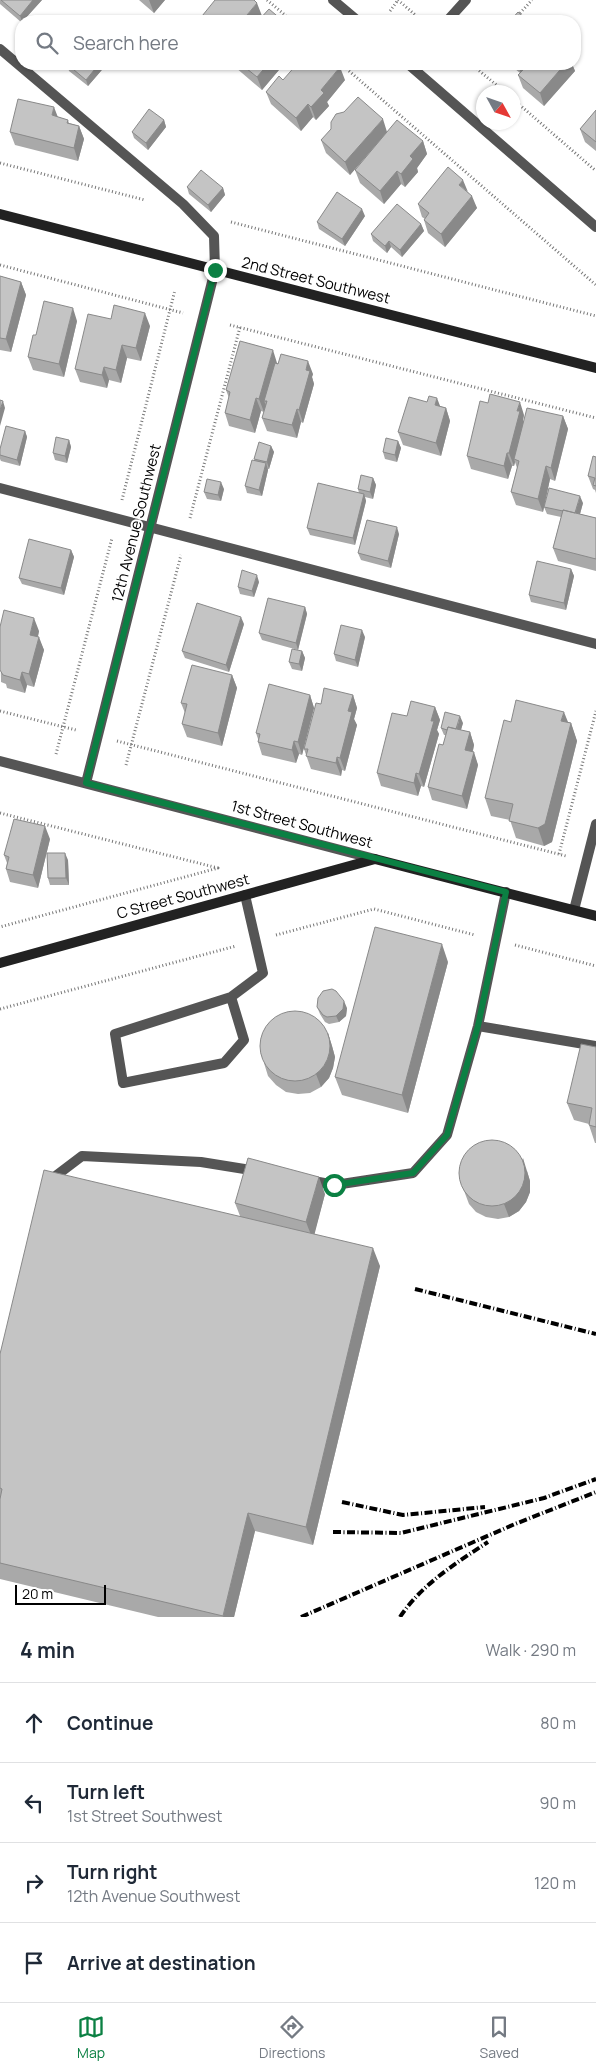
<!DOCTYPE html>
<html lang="en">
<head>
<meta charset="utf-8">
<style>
	:root { --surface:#fff; --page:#f2f2f3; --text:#1f2937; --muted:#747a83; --line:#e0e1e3; --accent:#0b8043 }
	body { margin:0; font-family:Manrope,sans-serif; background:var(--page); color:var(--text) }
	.compass { position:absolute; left:476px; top:85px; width:45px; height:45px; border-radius:50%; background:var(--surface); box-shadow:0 1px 4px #0004; rotate:130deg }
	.scale { position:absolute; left:15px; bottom:12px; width:91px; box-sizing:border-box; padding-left:5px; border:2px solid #000; border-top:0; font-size:14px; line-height:18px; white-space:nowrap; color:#000; -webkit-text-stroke:4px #fff; paint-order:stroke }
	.stop { position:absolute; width:15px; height:15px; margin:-11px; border:4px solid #0b8043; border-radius:50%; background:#fff }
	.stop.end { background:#0b8043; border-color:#fff; box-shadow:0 1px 5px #0008 }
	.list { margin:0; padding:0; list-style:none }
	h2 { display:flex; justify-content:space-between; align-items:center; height:65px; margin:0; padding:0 20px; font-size:21px }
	h2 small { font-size:16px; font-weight:400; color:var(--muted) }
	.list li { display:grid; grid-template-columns:32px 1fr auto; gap:15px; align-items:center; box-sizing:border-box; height:80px; padding:0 20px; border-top:1px solid var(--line) }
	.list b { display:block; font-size:19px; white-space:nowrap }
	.list p { margin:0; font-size:16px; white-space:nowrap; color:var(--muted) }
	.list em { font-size:16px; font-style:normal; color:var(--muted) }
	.icon { flex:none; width:28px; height:28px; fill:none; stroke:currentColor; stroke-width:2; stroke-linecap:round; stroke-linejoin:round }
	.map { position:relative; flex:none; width:596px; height:1617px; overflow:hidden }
	.search { position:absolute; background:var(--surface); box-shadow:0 1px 4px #0004; left:15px; right:15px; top:15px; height:55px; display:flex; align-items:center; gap:12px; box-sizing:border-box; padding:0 18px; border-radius:20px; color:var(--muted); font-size:19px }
	.sheet { height:385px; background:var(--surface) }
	nav { display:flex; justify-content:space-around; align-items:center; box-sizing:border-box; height:70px; border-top:1px solid var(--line); background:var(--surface); font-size:14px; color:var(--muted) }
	nav a { display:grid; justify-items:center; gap:2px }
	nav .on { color:var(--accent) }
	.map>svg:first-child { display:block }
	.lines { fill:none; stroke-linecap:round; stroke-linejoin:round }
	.path { stroke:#777; stroke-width:3; stroke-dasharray:1 2.5; stroke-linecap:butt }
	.lane { stroke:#555; stroke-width:10 }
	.street { stroke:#555; stroke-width:10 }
	.secondary { stroke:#222; stroke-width:10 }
	.rail { stroke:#000; stroke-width:4; stroke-dasharray:8 2.5 1 2.5; stroke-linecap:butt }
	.wall { fill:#a9a9a9 }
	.shaded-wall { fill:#898989 }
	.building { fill:#c4c4c4; stroke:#898989 }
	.route { stroke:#0b8043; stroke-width:6 }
	.labels { text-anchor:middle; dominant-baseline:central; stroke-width:4; stroke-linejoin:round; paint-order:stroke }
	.street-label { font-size:15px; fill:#000; stroke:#fff }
</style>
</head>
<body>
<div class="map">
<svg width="596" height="1617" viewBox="0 0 596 1617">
	<rect width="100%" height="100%" fill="#fff"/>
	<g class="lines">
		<path class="path" d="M267,0L292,21
			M398,0L420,19
			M390,11L398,0
			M513,21L532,0
			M341,64L596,285
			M471,64L505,92
			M514,100L596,171
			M0,163L145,200
			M231,222L596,316
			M0,265L183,313
			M230,325L596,418
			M122,500L175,290
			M190,518L240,327
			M0,711L76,730
			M117,741L566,856
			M56,754L112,538
			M126,765L181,555
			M0,813L218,868L0,927
			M559,854L596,711
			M276,935L374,909L475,935
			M515,945L596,966
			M0,1009L236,946"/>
		<path class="lane" d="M0,49L183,204L214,236L215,270
			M0,488L596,644
			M231,997L244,1040L224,1063L123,1083L115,1034L231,997L263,973L245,895
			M478,1026L596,1046
			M308,1180L335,1185L413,1173L447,1135L478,1026L506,892
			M49,1181L82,1156L201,1162L257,1171"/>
		<path class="street" d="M333,0L358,21
			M447,21L466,0
			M408,64L596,227
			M0,761L375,859
			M86,783L215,270
			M574,910L596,824"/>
		<path class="secondary" d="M0,214L596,368
			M0,963L375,859L596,916"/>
		<path class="rail" d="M415,1289L596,1334
			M342,1502L403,1515L485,1507
			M333,1532L401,1533L544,1498L596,1479
			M301,1617L515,1524L596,1492
			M400,1617C421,1585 456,1563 488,1542"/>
	</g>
	<path class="wall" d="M0,0H42L23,21L21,22L0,4Z
		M139,0H165L154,13Z
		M67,64H107L88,86L69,71Z
		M211,64H223L218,70Z
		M233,64H284L262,90L235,67Z
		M509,64H572L575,71L544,106L523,88L518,75L520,73Z
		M283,80H345L327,102L329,106L316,120L313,117L301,131L271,104L266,92Z
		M596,110V151L585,142L580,129Z
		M58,117L68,120L69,123L79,126L84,139L78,161L15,145L10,132Z
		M164,120L166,127L148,150L134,138L132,132Z
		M387,132L423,141L427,154L417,168L418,172L405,187L401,184L384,204L360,183L355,170L380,140L350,175L326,153L321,140Z
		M187,187L223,188L225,195L211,212L189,194Z
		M468,192L477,208L445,247L428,233L424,220L425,219L422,217L418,204Z
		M365,216L345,246L319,229L317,222Z
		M421,224L424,231L402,257L391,247L387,253L373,241L371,234Z
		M0,276L21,282L26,295L11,352L0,350Z
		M111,319L150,326L141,361L127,358L121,383L109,380L107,388L80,382L75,369Z
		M77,321L64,377L33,370L28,357L36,335Z
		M277,363L313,374L312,377L314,384L303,423L301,422L297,438L267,431L262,418L264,412L261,411L255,433L229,426L225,413L229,398L226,390Z
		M440,406L446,408L450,421L441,456L403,445L398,432Z
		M524,415L523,420V422L563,416L568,429L555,481L550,479L543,512L516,505L511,492L517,468L515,462L514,466H512L508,479L471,469L467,456Z
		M25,431L27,437L20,466L1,461L0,459V449Z
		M69,440L71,447L67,463L55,460L53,453Z
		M398,441L401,448L397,462L385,459L383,452Z
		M271,446L274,452L269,469H268V470L262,496L247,493L245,486L255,460L254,459Z
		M596,457V493L595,490L593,489L588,476Z
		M373,478L376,485L373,499L365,497L366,501L355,545L310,535L307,528L359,493L358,489Z
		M224,489L221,501L207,499L204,492Z
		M583,503L580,514L596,518V571L558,561L553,548L561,517L547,514L544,507Z
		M399,534L391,568L361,560L358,553Z
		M71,550L74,557L64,595L22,584L19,578Z
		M571,569L574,576L566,610L531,602L529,595Z
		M259,582L254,597L240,594L238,587Z
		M305,607L307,614L298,650L262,640L259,633Z
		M244,624L229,672L185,658L182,651Z
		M0,627L39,631L38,637L44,650L34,687L27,685L25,693L7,688L6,684L1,682Z
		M365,637L358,667L336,661L334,654Z
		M302,651L305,658L302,671L292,669L289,662Z
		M232,675L237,688L222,746L187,737L182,724L185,713L181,703Z
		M310,695L314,708L302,755L299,754L296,763L262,755L258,742V739L256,733Z
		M353,695L357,708L354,719L357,725L345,771L342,770L341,776L311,769L304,749L321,704Z
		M435,707L440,720L437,730L439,734L424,787L421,786L418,796L381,786L377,773L407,716Z
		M511,722H568L571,723L577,741L552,842L544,846L516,838L510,820L491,816L485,798Z
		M463,723L461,730L470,732L474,745L473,751L478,765L467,809L432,800L428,787L443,745L446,735H444L441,728Z
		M50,839L38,888L10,882L6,869L7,863L4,855Z
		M68,860L69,885H50L48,878Z
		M448,962L408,1113L342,1095L335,1077Z
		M317,1007L347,1008L346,1016L339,1022L329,1024L325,1022L320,1014Z
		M328,1033L332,1046L335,1057L333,1068L329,1078L321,1087L310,1093L298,1094L286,1092L276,1085L268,1076L264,1063Z
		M596,1047V1143H595L589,1125V1124L574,1120L567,1103Z
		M527,1171L530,1181V1192L526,1202L519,1211L509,1217L498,1219L486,1217L476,1212L469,1204L460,1180Z
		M325,1194L314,1234L380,1266L313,1545L255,1531L234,1617H158L0,1579V1354L240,1216L235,1203Z"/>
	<path class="shaded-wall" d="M33,0H42L23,21H22L20,16Z
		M149,0H165L154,13Z
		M257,3L262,16L258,21H242Z
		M99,64H107L88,86L86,80Z
		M216,64H223L218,70Z
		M268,64H284L262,90L257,77Z
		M518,64H531L525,68L522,66L524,71L521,74Z
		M565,64H572L575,71L544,106L540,93Z
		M340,67L345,80L327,102L329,106L316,120L311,107L321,90Z
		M308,104L313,117L301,131L296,118Z
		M54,107L59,120L52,115Z
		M383,119L387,132L350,175L345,162Z
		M164,120L166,127L148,150L146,143Z
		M79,126L84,139L78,161L74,148Z
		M423,141L427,154L417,168L418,172L405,187L401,174L410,156Z
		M397,171L401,184L384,204L380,191Z
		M463,180L468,192L459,185Z
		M223,188L225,195L211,212L208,205Z
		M472,196L477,208L445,247L441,234Z
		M362,209L365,216L345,246L342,239Z
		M421,224L424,231L402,257L400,250Z
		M389,241L391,247L387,253L385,246Z
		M21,282L26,295L11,352L6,339Z
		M73,308L77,321L64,377L59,364Z
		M145,313L150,326L141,361L136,348Z
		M122,345L127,358L121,383L116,370Z
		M273,350L277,363L267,402L264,401L266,405L264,412L259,399Z
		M308,361L313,374L312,377L314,384L303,423L299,410L306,370Z
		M104,367L109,380L107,388L102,375Z
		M256,398L261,411L255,433L250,420Z
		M437,398L442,411L435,405Z
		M3,401L5,408L0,426V410Z
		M520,402L524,415L523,420L524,424L514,459L515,462L514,466L509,453L517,411Z
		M446,408L450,421L441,456L436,443Z
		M297,409L301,422L297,438L292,425Z
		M563,416L568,429L555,481L551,468Z
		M25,431L27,437L20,466L17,460Z
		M69,440L71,447L67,463L65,456Z
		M398,441L401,448L397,462L395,455Z
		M271,446L274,452L269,469L267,462Z
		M507,453L512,466L508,479L504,466Z
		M266,463L268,470L262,496L259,490Z
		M546,466L550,479L543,512L538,499Z
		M373,478L376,485L373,499L370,492Z
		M221,482L224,489L221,501L218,495Z
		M364,494L366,501L355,545L353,538Z
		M580,496L583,503L578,521L575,515Z
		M397,527L399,534L391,568L388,561Z
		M71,550L74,557L64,595L61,588Z
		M571,569L574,576L566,610L564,603Z
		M257,575L259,582L254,597L252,591Z
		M305,607L307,614L298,650L296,643Z
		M241,617L244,624L229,672L226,665Z
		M34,618L39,631L35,648L30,635Z
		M362,630L365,637L358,667L355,660Z
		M39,637L44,650L34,687L29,674Z
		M302,651L305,658L302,671L299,664Z
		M22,672L27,685L25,693L20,680Z
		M232,675L237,688L222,746L218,733Z
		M310,695L314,708L302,755L298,742Z
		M353,695L357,708L354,719L357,725L345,771L340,758L348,711Z
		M435,707L440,720L437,730L439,734L424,787L419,774L431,721Z
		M564,712L570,727L571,723L577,741L552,842L544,846L538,828L561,721Z
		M460,716L463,723L458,739L456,732Z
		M470,732L474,745L470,763L465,750Z
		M294,741L299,754L296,763L292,750Z
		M474,752L478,765L467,809L462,796Z
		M337,757L342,770L341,776L336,763Z
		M416,773L421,786L418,796L414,783Z
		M45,826L50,839L38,888L33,875Z
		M65,853L68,860L69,885L66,878Z
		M442,944L448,962L408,1113L402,1095Z
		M344,1001L347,1008L346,1016L339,1022L336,1016Z
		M328,1033L332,1046L335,1057L333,1068L329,1078L321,1087L316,1074Z
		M523,1158L530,1181V1192L526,1202L519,1211L509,1217L504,1204Z
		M319,1177L325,1194L313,1240L306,1222Z
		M373,1248L380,1266L313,1545L306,1527Z
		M248,1513L255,1531L234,1617H223Z"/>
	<path class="building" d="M1,0H33L20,16Z
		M215,0H254L257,3L242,21H198Z
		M269,9L283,21H258Z
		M518,12L528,21H510Z
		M67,64H99L86,80Z
		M241,64H268L257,77Z
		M297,64H336L340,67L321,90L324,93L311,107L308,104L296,118L266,92L279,76L283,80Z
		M524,64H565L540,93L518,75L525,68L522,66Z
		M358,97L383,119L345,162L321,140L331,129V122L336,114L344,112Z
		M18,99L54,107L52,115L68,120L67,123L79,126L74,148L10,132Z
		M149,109L164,120L146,143L132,132Z
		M596,110V142L580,129Z
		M397,120L423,141L410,156L413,159L401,174L397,171L380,191L355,170Z
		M448,167L463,180L459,185L472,196L441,234L424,220L429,213L418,204Z
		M201,170L223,188L208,205L187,187Z
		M337,192L362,209L342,239L317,222Z
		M397,204L421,224L400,250L389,241L385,246L371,234Z
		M0,276L21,282L6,339L0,338Z
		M44,301L73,308L59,364L28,357L33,335H36Z
		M114,305L145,313L136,348L122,345L116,370L104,367L102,375L75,369L88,314L111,319Z
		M240,341L273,350L259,399L256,398L250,420L225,413L230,392L226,390Z
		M281,354L308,361L306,370L310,371L299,410L297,409L292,425L262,418L267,401H264L275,363L278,364Z
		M490,394L520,402L517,411H520L509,453H507L504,466L467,456L480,401L488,403Z
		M429,396L437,398L435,405L446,408L436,443L398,432L409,397L427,402Z
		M0,400L3,401L0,410Z
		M527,408L563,416L551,468L546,466L538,499L511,492L519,461L514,459Z
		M6,426L25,431L17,460L0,455V449Z
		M56,437L69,440L65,456L53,453Z
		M386,438L398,441L395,455L383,452Z
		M259,442L271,446L267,462L254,459Z
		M593,456L596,457V486L593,485L595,478L588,476Z
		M252,460L266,463L259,490L245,486Z
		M361,475L373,478L370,492L358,489Z
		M207,479L221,482L218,495L204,492Z
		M318,483L364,494L353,538L307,528Z
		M549,488L580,496L575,513L563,510V511L544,507Z
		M563,510L596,518V559L553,548Z
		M367,520L397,527L388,561L358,553Z
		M29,539L71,550L61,588L19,578Z
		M537,561L571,569L564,603L529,595Z
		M242,570L257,575L252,591L238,587Z
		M268,598L305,607L296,643L259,633Z
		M197,603L241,617L226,665L182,651Z
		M4,610L34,618L30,635L39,637L29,674L22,672L20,680L3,675L0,670V627Z
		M341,625L362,630L355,660L334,654Z
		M292,649L302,651L299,664L289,662Z
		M192,665L232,675L218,733L182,724L187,704L181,703Z
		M269,684L310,695L298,742L294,741L292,750L258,742L260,734L256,733Z
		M324,688L353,695L348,711L352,712L340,758L337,757L336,763L306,756L308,749H304L316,703L321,704Z
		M516,700L564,712L561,721L571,723L545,824L538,828L509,821L513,804L485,798L504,720L511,722Z
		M411,701L435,707L431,721H434L419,774L416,773L414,783L377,773L392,713L407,716Z
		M445,712L460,716L456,729L448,727L447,730L441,728Z
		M448,727L470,732L465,750L474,752L462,796L428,787L439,744L443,745Z
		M14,819L45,826L33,875L6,869L9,857L4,855Z
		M47,853H65L66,878H48Z
		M375,927L442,944L402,1095L335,1077Z
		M332,989L336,991L344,1001L343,1009L336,1016L327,1017L323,1015L317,1007L318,998L323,991Z
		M260 1046a35 35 0 1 1 70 0a35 35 0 1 1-70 0Z
		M581,1044L596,1047V1127L589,1125L592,1108L567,1103Z
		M459 1173a33 33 0 1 1 66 0a33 33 0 1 1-66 0Z
		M248,1158L319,1177L306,1222L235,1203Z
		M44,1170L373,1248L306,1527L248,1513L223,1616L0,1563V1499L2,1489L0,1488V1354Z"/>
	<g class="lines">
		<path class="route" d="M215,270L86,783L506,892L478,1026L447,1135L413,1173L334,1185"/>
	</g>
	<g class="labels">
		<g class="street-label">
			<text transform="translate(316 280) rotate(14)">2nd Street Southwest</text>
			<text transform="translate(136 523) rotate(-76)">12th Avenue Southwest</text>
			<text transform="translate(302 824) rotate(15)">1st Street Southwest</text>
			<text transform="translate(183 896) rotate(-15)">C Street Southwest</text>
		</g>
	</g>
</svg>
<svg class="compass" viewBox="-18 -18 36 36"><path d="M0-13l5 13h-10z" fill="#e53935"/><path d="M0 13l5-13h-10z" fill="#747a83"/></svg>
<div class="scale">20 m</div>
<div class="stop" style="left:334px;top:1185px"></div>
<div class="stop end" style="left:215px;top:270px"></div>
<div class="search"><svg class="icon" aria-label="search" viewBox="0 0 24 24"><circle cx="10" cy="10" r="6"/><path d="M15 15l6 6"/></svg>Search here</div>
</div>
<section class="sheet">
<h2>4 min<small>Walk · 290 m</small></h2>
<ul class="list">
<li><svg class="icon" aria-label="ahead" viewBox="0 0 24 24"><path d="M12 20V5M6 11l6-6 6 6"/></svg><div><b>Continue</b></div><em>80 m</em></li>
<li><svg class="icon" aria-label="left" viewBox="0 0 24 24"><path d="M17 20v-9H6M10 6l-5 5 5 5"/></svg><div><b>Turn left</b><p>1st Street Southwest</p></div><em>90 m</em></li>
<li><svg class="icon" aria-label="right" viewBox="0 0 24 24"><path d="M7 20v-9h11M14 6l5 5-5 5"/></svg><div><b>Turn right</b><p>12th Avenue Southwest</p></div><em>120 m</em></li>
<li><svg class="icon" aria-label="arrive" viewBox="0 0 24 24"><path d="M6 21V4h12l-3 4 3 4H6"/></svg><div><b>Arrive at destination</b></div></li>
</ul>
</section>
<nav>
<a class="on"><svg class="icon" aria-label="map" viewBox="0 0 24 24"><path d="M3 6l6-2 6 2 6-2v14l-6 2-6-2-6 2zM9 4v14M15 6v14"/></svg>Map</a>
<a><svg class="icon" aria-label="directions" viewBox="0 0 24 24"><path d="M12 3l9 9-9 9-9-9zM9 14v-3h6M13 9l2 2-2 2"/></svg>Directions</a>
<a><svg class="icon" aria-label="saved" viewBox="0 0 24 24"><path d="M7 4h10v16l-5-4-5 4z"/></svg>Saved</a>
</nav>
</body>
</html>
